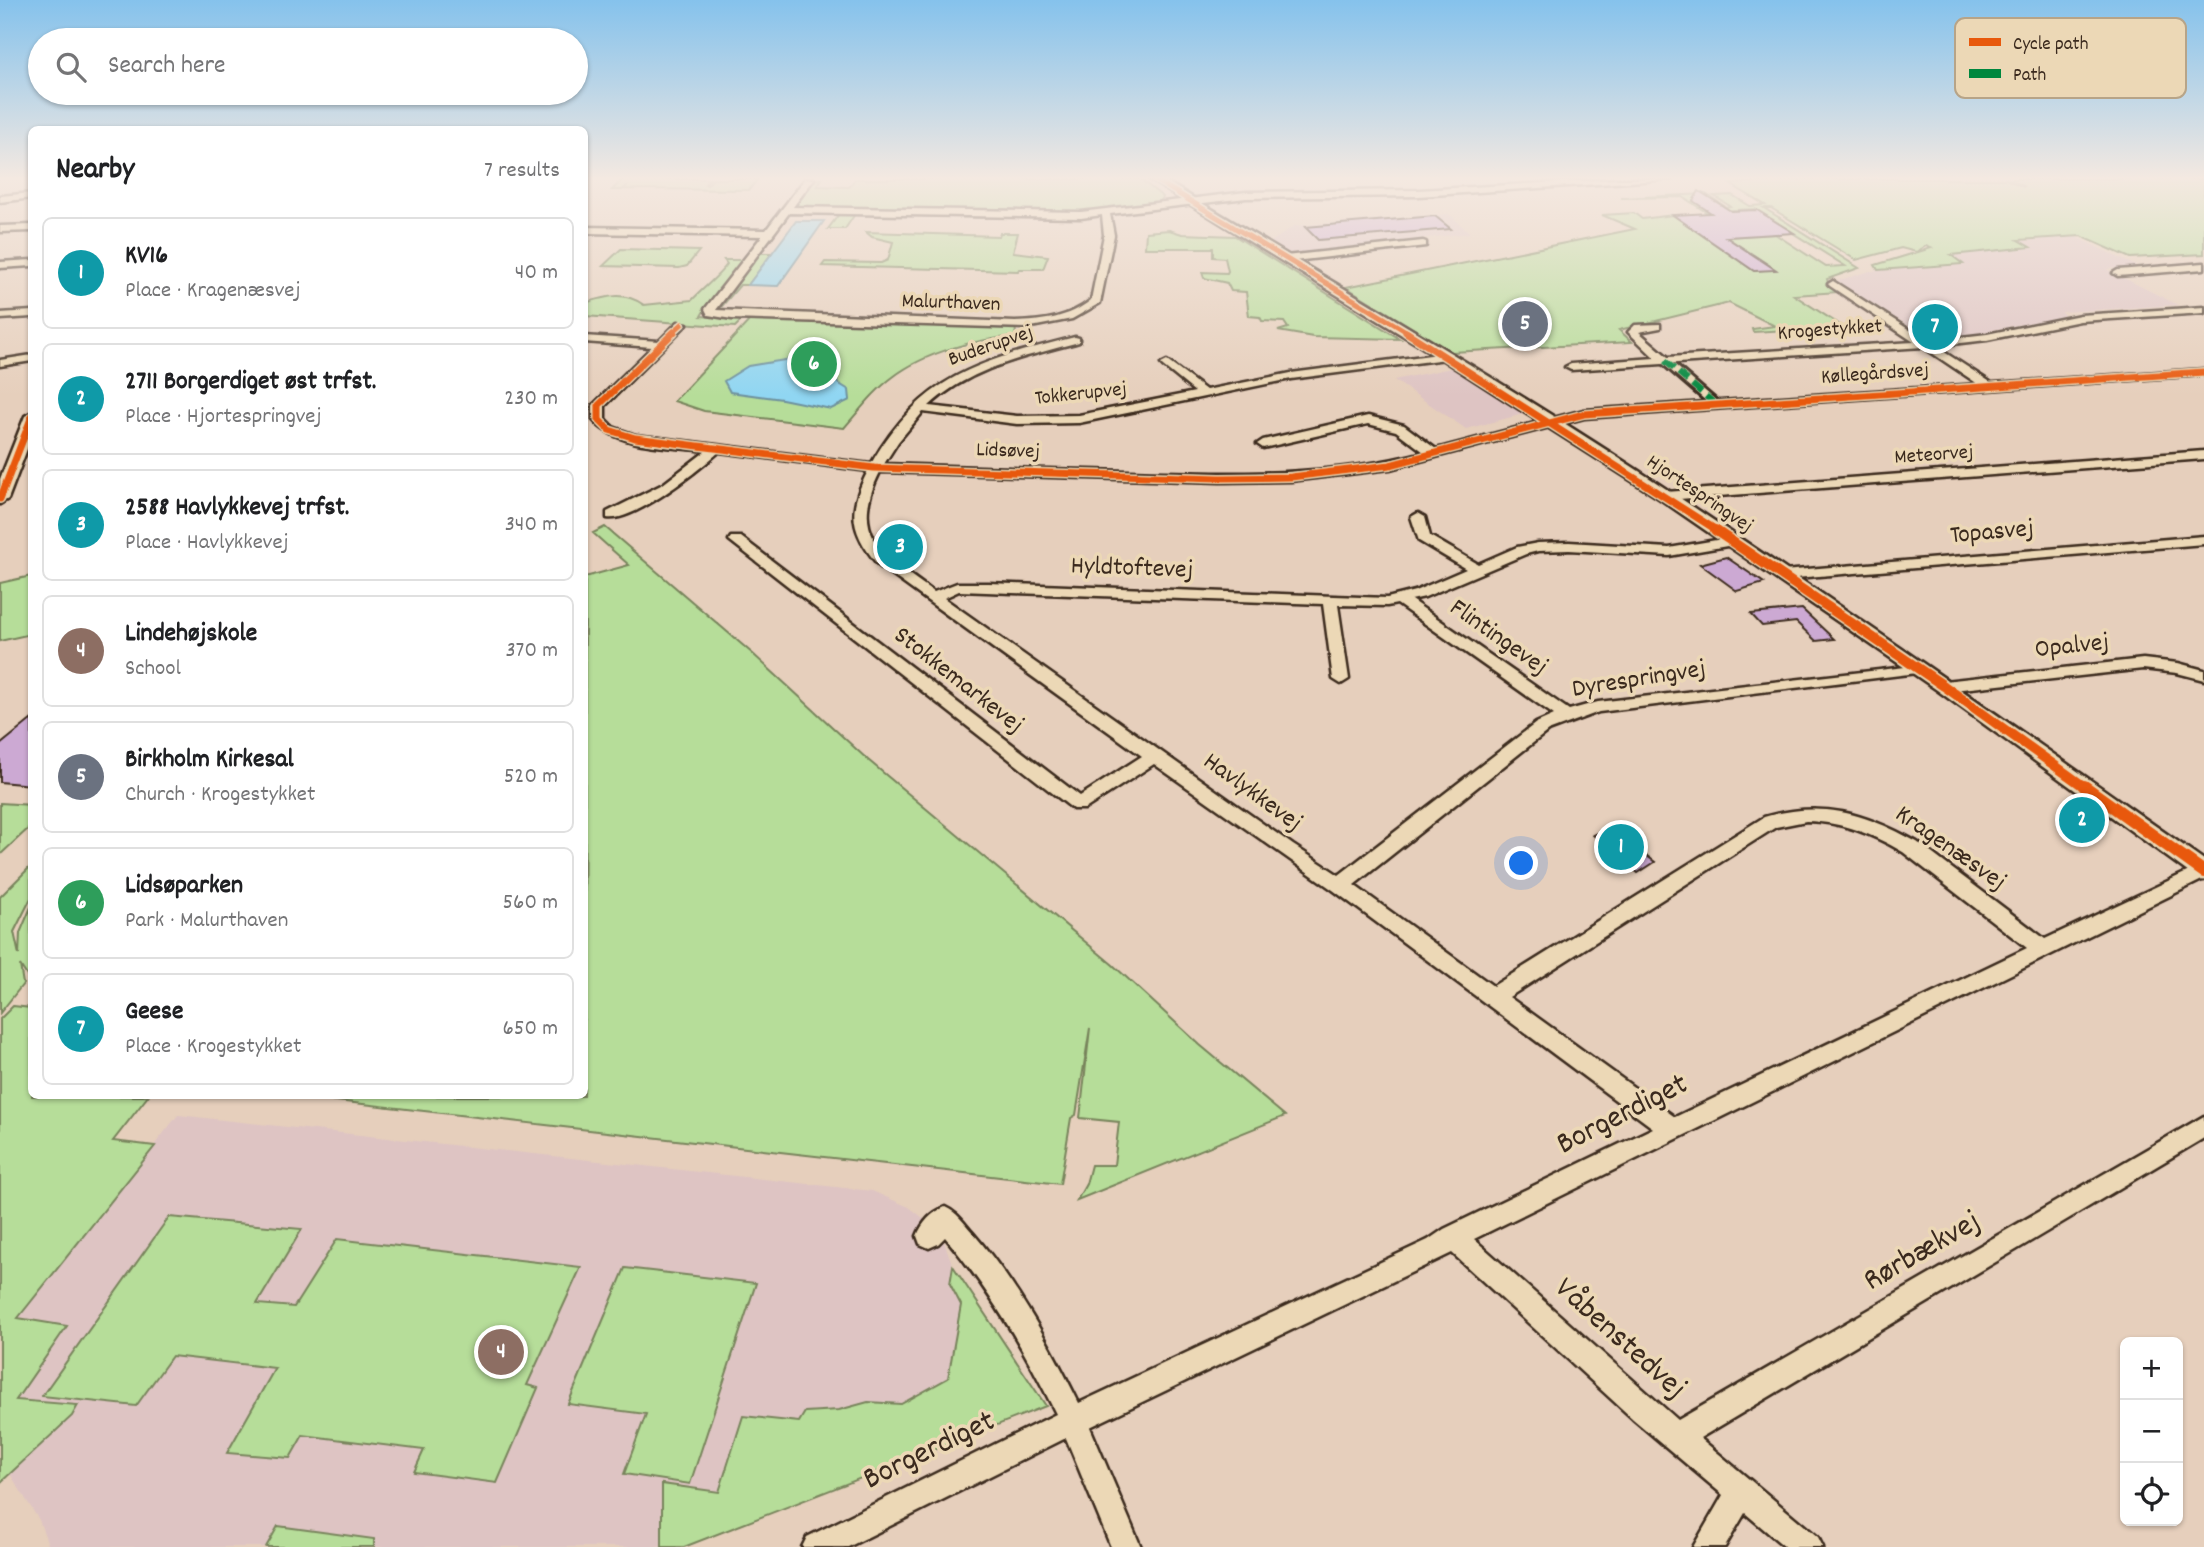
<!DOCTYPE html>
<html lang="en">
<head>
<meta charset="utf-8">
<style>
	:root { --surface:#fff; --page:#f6f6f6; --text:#202124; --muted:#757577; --line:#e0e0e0; --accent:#ea580c }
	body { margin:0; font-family:Dekko,sans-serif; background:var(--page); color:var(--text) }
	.controls { position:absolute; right:21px; bottom:21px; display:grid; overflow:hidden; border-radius:10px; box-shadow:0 2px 5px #0004 }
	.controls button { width:63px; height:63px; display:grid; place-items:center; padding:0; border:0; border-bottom:2px solid var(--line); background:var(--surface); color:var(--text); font:35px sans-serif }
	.you { position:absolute; left:1522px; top:864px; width:24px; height:24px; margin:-18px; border:5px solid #fff; border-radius:50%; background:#1a73e8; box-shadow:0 0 0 10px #1a73e833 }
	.badge { display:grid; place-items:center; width:46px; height:46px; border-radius:50%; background:var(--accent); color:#fff; font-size:23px; font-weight:700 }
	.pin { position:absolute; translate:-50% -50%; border:4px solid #fff; box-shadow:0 2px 7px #0006 }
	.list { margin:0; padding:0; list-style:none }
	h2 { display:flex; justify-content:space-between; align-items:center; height:91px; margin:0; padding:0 28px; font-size:30px }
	h2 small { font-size:23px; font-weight:400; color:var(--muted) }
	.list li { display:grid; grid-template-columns:46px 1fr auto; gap:21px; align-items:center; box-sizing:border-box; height:112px; margin:0 14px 14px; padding:0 14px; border:2px solid var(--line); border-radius:10px }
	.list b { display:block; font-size:26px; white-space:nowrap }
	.list p { margin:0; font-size:23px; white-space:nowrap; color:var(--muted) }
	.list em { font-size:23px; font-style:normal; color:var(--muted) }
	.icon { flex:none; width:38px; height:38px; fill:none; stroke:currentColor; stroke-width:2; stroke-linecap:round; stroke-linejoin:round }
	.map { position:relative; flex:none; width:2204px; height:1547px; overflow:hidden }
	.search { position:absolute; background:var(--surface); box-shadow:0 2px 5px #0004; left:28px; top:28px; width:560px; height:77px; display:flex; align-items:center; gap:18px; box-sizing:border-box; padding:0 24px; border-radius:38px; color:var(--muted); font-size:26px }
	.panel { position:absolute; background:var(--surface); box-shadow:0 2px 5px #0004; left:28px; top:126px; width:560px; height:973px; border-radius:10px }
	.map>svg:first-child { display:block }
	.built { fill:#dec4c3 }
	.green { fill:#b6dd99; stroke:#78845c; stroke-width:2 }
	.water { fill:#90d6f2; stroke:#6e919d; stroke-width:2 }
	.building { fill:#cca9d3; stroke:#3b2a1e; stroke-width:2 }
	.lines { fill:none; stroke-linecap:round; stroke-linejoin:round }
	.pedestrian-casing { stroke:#3b2a1e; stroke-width:6 }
	.minor-casing { stroke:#3b2a1e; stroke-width:5 }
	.tertiary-casing { stroke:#3b2a1e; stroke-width:5 }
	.pedestrian { fill:#ecd8b6; fill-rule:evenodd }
	.minor { fill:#ecd8b6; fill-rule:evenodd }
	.tertiary { fill:#ecd8b6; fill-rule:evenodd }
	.quiet { stroke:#00873e; stroke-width:6; stroke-dasharray:12 6; stroke-linecap:butt }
	.cycleway-far3-casing { stroke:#ecd8b6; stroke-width:8 }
	.cycleway-far2-casing { stroke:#ecd8b6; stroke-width:10 }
	.cycleway-far1-casing { stroke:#ecd8b6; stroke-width:13 }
	.cycleway-casing { stroke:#ecd8b6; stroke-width:17 }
	.cycleway-far3 { stroke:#e8590c; stroke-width:5 }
	.cycleway-far2 { stroke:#e8590c; stroke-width:7 }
	.cycleway-far1 { stroke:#e8590c; stroke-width:10 }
	.cycleway { stroke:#e8590c; stroke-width:12 }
	.labels { text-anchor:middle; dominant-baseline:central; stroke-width:7; stroke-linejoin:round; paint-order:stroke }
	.far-street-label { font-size:21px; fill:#3b2a1e; stroke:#ecd8b6 }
	.street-label { font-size:26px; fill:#3b2a1e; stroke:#ecd8b6 }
	.near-street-label { font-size:32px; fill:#3b2a1e; stroke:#ecd8b6 }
	.key { fill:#ecd8b6; stroke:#b7a488; stroke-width:2 }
	.key-label { font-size:19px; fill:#3b2a1e }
</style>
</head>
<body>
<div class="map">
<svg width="2204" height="1547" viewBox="0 0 2204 1547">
	<rect width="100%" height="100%" fill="#e6cfbc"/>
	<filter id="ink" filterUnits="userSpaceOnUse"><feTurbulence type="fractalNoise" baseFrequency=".0143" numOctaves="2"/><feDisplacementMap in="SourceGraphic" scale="14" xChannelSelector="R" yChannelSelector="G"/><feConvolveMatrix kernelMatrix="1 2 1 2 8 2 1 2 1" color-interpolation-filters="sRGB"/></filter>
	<g filter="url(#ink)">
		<path class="built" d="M1449,214L1470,233L1289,254L1271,242L1294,226Z
			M2074,236L2138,267L2106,269L2178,305L2062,312L2064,316L1977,333L1926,337L1837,281L1870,271L1962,263L1950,254L2029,247L2016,240Z
			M1451,368L1527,413L1466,429L1394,380Z
			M178,1115L872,1191L909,1207L940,1231L953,1266L950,1285L961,1304L948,1378L901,1404L868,1402L839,1410L806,1412L800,1422L743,1416L719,1492L662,1485V1547H49L39,1520L10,1474L72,1416L78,1405L15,1400L66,1327L17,1318Z"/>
		<path class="green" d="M623,179H710L705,184L707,185L713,179H758L749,190L625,189L628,185L622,190H612Z
			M814,179H822L817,186L849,187L855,179H1140L1163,197L1160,202L1091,213L989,212L987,218L855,214L845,229H828L842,210L793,207Z
			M1808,179H2006L2024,187L2009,179H2204V254L2130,258L2081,236L2018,240L2030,247L1951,255L1963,264L1878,270L1875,265L1931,248L1926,246L1916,252L1901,248L1856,260L1771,208H1764L1859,268L1827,279L1829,285L1839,292L1794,295L1843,327L1753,332L1752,329L1775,326L1729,303L1619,330L1632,342L1452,352L1346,287L1635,229L1602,215L1634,213L1642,219L1673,215L1754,271L1775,269L1726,237L1775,234L1826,267L1845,266L1755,209L1732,210L1739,215L1712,216L1683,197L1621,198L1706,194L1726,207L1730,206L1714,196L1732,195L1750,206L1765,205L1730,184Z
			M1169,230L1182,234L1235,236L1400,339L1313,337L1278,331L1288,328L1284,322L1262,321L1260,317L1249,316L1246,292L1231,291L1227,283L1204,278L1202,272L1227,273L1228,271L1225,258L1213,257V248H1145L1146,232Z
			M866,232L999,236L1000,233H1018L1013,252L1048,256L1043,269H1019L1018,271L822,266L825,262L881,263L888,260L893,242L872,237Z
			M621,249L699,251L687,266L679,268L603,266Z
			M748,253H772L748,285H740L717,312L704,311L701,316L743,319L735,327L585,316V303C607,296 624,291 644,305L692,300C702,289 721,274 727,264L724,260H742Z
			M750,320L1016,328L1015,337C977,338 924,353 893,377C874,391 860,410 844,428L704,411L674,401Z
			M605,527L753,654L868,760L1113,965L1200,1045L1285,1116L1077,1200L1086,1184L1091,1165H1114L1119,1122L1080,1118L1090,1028L1076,1115L1071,1118L1060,1184L293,1096H584L585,577L629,565L593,533Z
			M31,576V634L0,641V583Z
			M0,803L32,805L31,826L0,855Z
			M31,866V898L14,932L19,955L20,933L31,907V982L20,965L23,984L0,1013V897Z
			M13,1006L31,1008L32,1096H148L113,1141L155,1146L18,1318L67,1326L16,1400L78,1405L72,1416L0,1483V1019Z
			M169,1217L302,1229L257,1304L294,1307L337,1239L581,1267L527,1385L538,1388L497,1483L414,1472L424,1450L303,1435L290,1458L227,1453L275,1368L172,1356L136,1406L42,1396Z
			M953,1266L1046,1406L684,1547H662V1484L719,1492L743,1416L799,1422L805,1412L839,1410L868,1402L901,1404L948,1378L961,1305L950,1284Z
			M625,1268L756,1283L690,1484L624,1474L646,1414L568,1404Z
			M278,1526L374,1539V1547H266Z"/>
		<path class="water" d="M796,221H824L778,286L748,285Z
			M797,358L816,360L833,368L838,383L849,390L850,400L831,409L782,399L730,392L724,381L748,366Z"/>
		<path class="building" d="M1699,191L1731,211L1757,210L1794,233L1726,237L1776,270L1754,271L1673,215L1711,213L1693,201Z
			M1435,216L1451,229L1318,240L1305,227Z
			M1726,557L1764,583L1737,591L1700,564Z
			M1802,609L1834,639L1816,641L1796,622L1762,626L1751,614Z
			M32,719V785L0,782V745Z
			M1608,827L1655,862L1638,873L1593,835Z"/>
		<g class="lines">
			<g class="pedestrian-casing">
				<path id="pedestrian" d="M1662,359H1668L1719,403V407H1713L1662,363Z"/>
			</g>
			<g class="minor-casing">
				<path id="minor" d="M805,179H814L793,207L1081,212L1246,192L1418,190L1617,179H1673L1418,196L1246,198L1110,214L1114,235L1100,303L1072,319L1026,328L732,319L708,315L705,309L762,236L584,233V227L766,230ZM789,213L1081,218L1102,215L1104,235L1091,300C1069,318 1043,321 1015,322L716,310Z
					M32,193V198L0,202V196Z
					M32,225V231L0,232V226Z
					M1423,241L1426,242V246L1285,262L1280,259L1285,256Z
					M32,260V266L0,268V262Z
					M2204,263V269L2118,276L2113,273L2118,270Z
					M1833,281L1927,341L1987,334L2080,315L2204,307V313L2080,321L1987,340L1935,346L1992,383L2204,369V375L1584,418L1390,469L1291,481L1220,482L880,472C847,537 886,557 934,592L957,583H989L1387,598L1415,591L1466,569L1419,541L1411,517L1418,513L1425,517L1430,536L1478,564L1517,547L1538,543L1569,542L1669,548L1734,537L1739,538V544L1669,556L1569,550L1538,551L1526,554L1425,597L1411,600L1569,710L1598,702L1923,665L1925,668L1917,673L1599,712L1548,731L1354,885L1493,986L1764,817C1822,800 1865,813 1917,842L2045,939L2204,864V879L1474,1239L1678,1420L2204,1116V1138L1700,1438L1818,1537L1823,1547H1785L1745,1513L1725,1547H1693L1723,1495L1633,1419L1452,1253L1090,1427L1141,1547H1111L1066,1438L848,1547H802L807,1537L1056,1414C1025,1350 990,1291 945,1237L938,1244L929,1248L920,1244L917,1236C922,1223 932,1212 945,1207C957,1212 964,1223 973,1233C1017,1284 1049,1343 1079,1403L1428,1240L1444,1229L1653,1128L1333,890L1154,764L1085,809H1073L729,540L731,537H741L1080,796L1142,756L878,565C850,531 847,511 868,471L719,452C699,470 633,523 607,518V512L663,484L706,451C671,446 617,449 593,420V405L652,347L584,342V336L659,341L678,322L687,324L605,406V419L613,427L636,435L871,464C923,374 981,361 1075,337L1079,338V342C1025,357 971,367 929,406L1017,416L1079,415L1195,392L1163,366L1161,364L1167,361L1206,390L1291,373L1446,353L1451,356L1446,359L1291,379L1079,423L1017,424L923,412L898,442L884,464C965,467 1047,469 1128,471C1227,474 1327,478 1424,452L1396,431L1368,424L1263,448L1257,444L1263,440L1368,416L1404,425L1436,449L1584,410L1978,384L1923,347L1571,370L1565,367L1571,364L1655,358L1628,332L1635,325L1660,324V328L1639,332L1668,357L1914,342L1830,286L1828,284ZM959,591L1323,604L1333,679L1341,684L1349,679L1338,605L1387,606L1397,604L1554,715L1536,723L1339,875L1293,845L944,598ZM1806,821C1843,822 1872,834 1903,852L2027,948L1675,1117L1509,997L1776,827Z
					M32,311V317L0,319V313Z
					M32,355V361L0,366V360Z
					M2204,451V459L1666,500L1659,496L1666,492Z
					M2204,536V544L1783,579L1776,575L1783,571Z
					M2143,659L2178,663L2204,670V680L2177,673L2143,669L1944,691L1936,686L1944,681Z"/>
			</g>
			<g class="tertiary-casing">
				<path id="tertiary" d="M1149,179H1162C1333,283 1507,383 1674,494C1853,613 2028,736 2204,860V880L2196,878L1937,690L1660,499L1441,359Z
					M32,412V436L8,499L0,504V479L25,416Z"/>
			</g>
			<use href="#pedestrian" class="pedestrian"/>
			<use href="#minor" class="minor"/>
			<use href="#tertiary" class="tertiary"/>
			<path class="quiet" d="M1665,361L1716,405"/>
			<g class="cycleway-far3-casing">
				<path id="cycleway-far3" d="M1154,179L1409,333
					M672,333L682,324"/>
			</g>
			<g class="cycleway-far2-casing">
				<path id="cycleway-far2" d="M674,332L599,405V420L609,430L635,438L874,468L1220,478L1291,477L1390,465L1584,414L2204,372
					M1406,332L1718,531
					M0,499L32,416"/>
			</g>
			<g class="cycleway-far1-casing">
				<path id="cycleway-far1" d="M1715,530L1944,686L2086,788"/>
			</g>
			<g class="cycleway-casing">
				<path id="cycleway" d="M2084,786L2204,872"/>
			</g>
			<use href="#cycleway-far3" class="cycleway-far3"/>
			<use href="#cycleway-far2" class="cycleway-far2"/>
			<use href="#cycleway-far1" class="cycleway-far1"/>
			<use href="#cycleway" class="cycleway"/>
		</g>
	</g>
	<linearGradient id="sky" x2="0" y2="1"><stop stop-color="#85c2ec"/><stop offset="0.45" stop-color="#f4e9e1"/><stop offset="1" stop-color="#f4e9e1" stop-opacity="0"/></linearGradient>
	<rect width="2204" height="396" fill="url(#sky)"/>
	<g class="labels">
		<g class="far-street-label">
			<text transform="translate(951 304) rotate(2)">Malurthaven</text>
			<text transform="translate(1830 331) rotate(-4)">Krogestykket</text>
			<text transform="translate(991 347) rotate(-19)">Buderupvej</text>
			<text transform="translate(1875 375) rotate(-4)">Køllegårdsvej</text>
			<text transform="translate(1081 395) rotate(-6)">Tokkerupvej</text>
			<text transform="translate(1008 452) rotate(2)">Lidsøvej</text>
			<text transform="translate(1934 456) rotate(-4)">Meteorvej</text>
			<text transform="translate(1699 495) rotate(34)">Hjortespringvej</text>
		</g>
		<g class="street-label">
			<text transform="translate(1992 533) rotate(-5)">Topasvej</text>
			<text transform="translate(1132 569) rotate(2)">Hyldtoftevej</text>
			<text transform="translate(1498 638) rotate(35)">Flintingevej</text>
			<text transform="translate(2072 647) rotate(-6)">Opalvej</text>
			<text transform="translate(1639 680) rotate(-9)">Dyrespringvej</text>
			<text transform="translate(958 681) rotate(38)">Stokkemarkevej</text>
			<text transform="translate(1252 793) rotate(36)">Havlykkevej</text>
			<text transform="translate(1950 849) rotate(35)">Kragenæsvej</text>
		</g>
		<g class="near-street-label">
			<text transform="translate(1623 1116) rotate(-27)">Borgerdiget</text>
			<text transform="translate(1923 1253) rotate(-30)">Rørbækvej</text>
			<text transform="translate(1619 1340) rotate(42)">Våbenstedvej</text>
			<text transform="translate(930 1452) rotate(-26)">Borgerdiget</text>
		</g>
	</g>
	<rect x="1955" y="18" width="231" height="80" rx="10" class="key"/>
	<rect x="1969" y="38" width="32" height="8" fill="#e8590c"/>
	<rect x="1969" y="69" width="32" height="9" fill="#00873e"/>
	<g class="key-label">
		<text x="2013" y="49">Cycle path</text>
		<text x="2013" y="80">Path</text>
	</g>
</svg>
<div class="controls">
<button>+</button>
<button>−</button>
<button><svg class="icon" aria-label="locate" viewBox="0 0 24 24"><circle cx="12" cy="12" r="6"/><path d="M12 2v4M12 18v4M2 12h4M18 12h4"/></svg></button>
</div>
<div class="you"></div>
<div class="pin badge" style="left:1621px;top:847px;background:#0f9aa8">1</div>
<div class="pin badge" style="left:2082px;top:820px;background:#0f9aa8">2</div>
<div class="pin badge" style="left:900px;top:547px;background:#0f9aa8">3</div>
<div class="pin badge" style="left:501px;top:1352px;background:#8d6e63">4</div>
<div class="pin badge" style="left:1525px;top:324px;background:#6b7280">5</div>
<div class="pin badge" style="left:814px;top:364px;background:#2e9e5b">6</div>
<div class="pin badge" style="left:1935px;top:327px;background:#0f9aa8">7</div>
<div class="search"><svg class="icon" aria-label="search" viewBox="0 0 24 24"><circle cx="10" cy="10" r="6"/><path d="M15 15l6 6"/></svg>Search here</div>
<section class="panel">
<h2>Nearby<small>7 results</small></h2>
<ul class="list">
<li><span class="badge" style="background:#0f9aa8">1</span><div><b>KV16</b><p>Place · Kragenæsvej</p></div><em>40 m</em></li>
<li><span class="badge" style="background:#0f9aa8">2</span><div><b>2711 Borgerdiget øst trfst.</b><p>Place · Hjortespringvej</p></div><em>230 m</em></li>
<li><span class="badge" style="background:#0f9aa8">3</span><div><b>2588 Havlykkevej trfst.</b><p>Place · Havlykkevej</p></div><em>340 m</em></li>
<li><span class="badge" style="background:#8d6e63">4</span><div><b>Lindehøjskole</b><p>School</p></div><em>370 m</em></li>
<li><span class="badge" style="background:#6b7280">5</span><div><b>Birkholm Kirkesal</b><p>Church · Krogestykket</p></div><em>520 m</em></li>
<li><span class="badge" style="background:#2e9e5b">6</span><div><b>Lidsøparken</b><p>Park · Malurthaven</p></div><em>560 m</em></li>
<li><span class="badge" style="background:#0f9aa8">7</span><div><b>Geese</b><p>Place · Krogestykket</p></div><em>650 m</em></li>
</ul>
</section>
</div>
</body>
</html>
